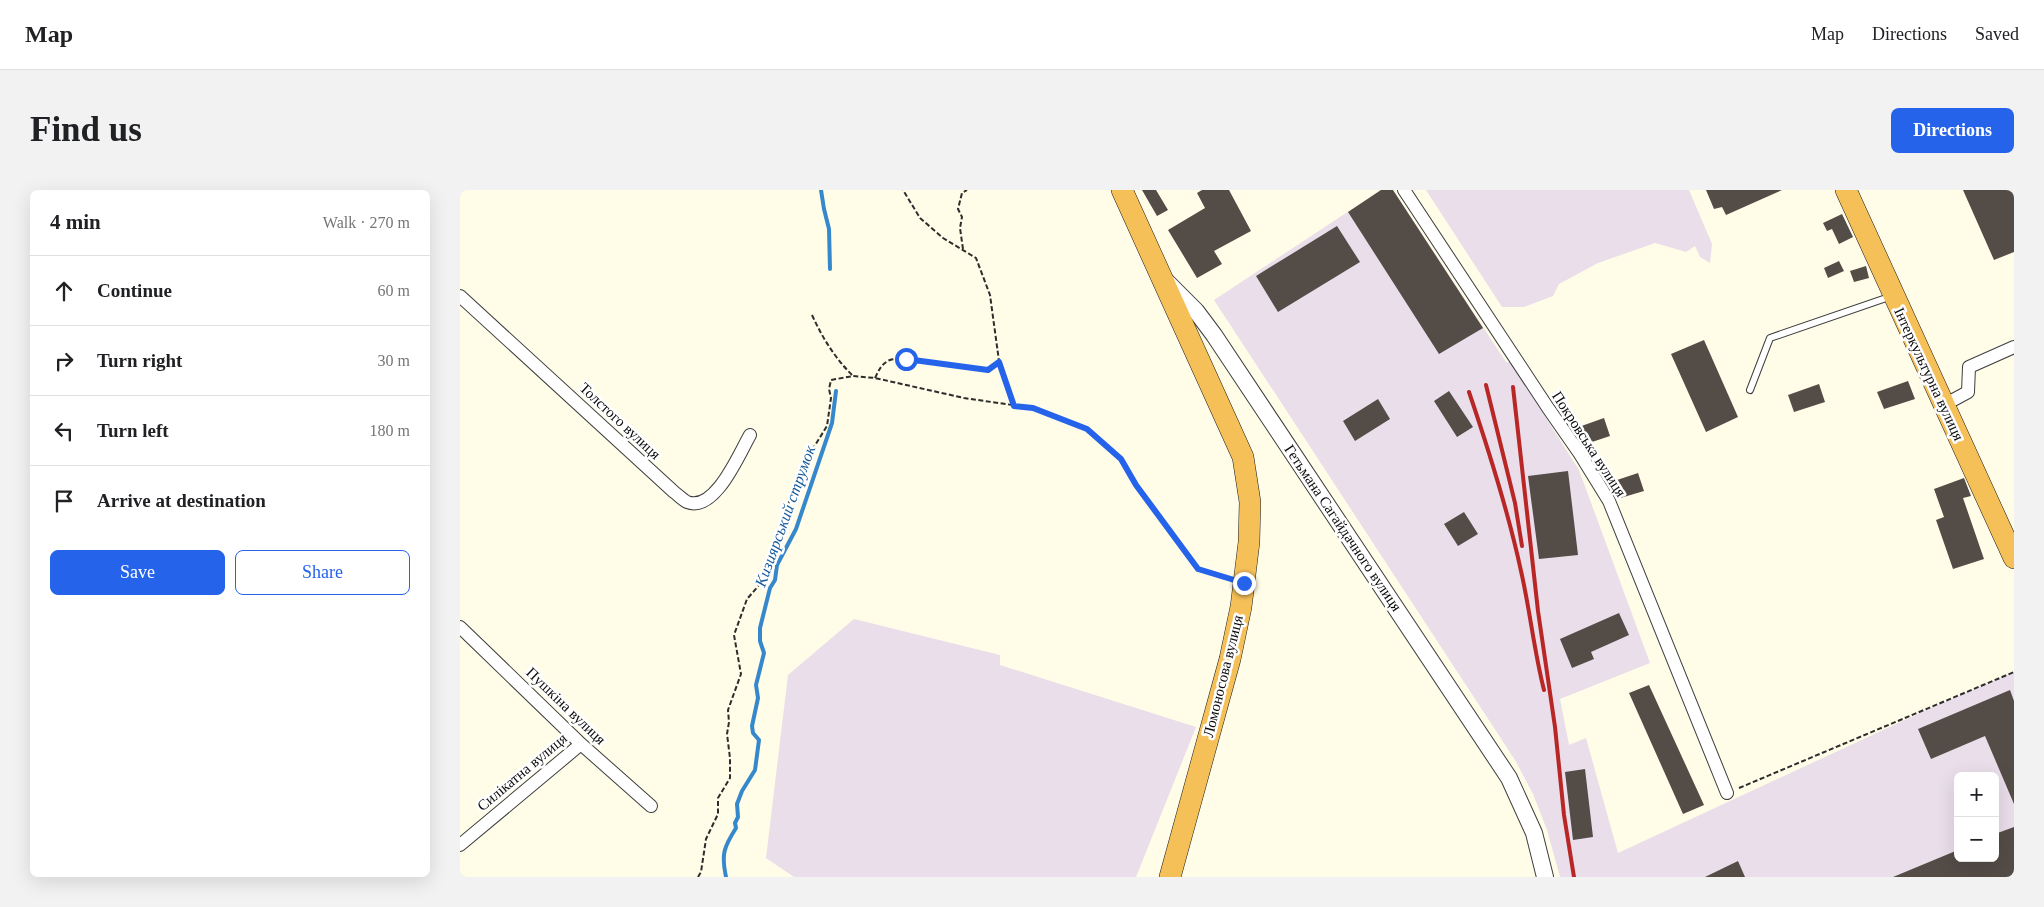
<!DOCTYPE html>
<html lang="en">
<head>
<meta charset="utf-8">
<style>
	:root { --surface:#fff; --page:#f2f2f2; --text:#202124; --muted:#757577; --line:#e0e0e0; --accent:#2563eb }
	body { margin:0; font-family:Georgia,serif; background:var(--page); color:var(--text) }
	.controls { position:absolute; right:15px; bottom:15px; display:grid; overflow:hidden; border-radius:8px; box-shadow:0 5px 20px #0002 }
	.controls button { width:45px; height:45px; display:grid; place-items:center; padding:0; border:0; border-bottom:1px solid var(--line); background:var(--surface); color:var(--text); font:25px sans-serif }
	.stop { position:absolute; width:15px; height:15px; margin:-11px; border:4px solid #2563eb; border-radius:50%; background:#fff }
	.stop.end { background:#2563eb; border-color:#fff; box-shadow:0 1px 5px #0008 }
	.list { margin:0; padding:0; list-style:none }
	h2 { display:flex; justify-content:space-between; align-items:center; height:65px; margin:0; padding:0 20px; font-size:21px }
	h2 small { font-size:16px; font-weight:400; color:var(--muted) }
	.list li { display:grid; grid-template-columns:32px 1fr auto; gap:15px; align-items:center; box-sizing:border-box; height:70px; padding:0 20px; border-top:1px solid var(--line) }
	.list b { display:block; font-size:19px; white-space:nowrap }
	.list em { font-size:16px; font-style:normal; color:var(--muted) }
	.actions { display:flex; gap:10px; padding:15px 20px }
	.actions a { flex:1; padding:11px 0; border:1px solid var(--accent); border-radius:8px; text-align:center; font-size:18px; color:var(--accent) }
	.actions .main { background:var(--accent); color:#fff }
	.icon { flex:none; width:28px; height:28px; fill:none; stroke:currentColor; stroke-width:2; stroke-linecap:round; stroke-linejoin:round }
	.map { position:relative; flex:none; width:1554px; height:687px; overflow:hidden; border-radius:8px }
	header { display:flex; align-items:center; gap:30px; box-sizing:border-box; height:70px; padding:0 25px; background:var(--surface); border-bottom:1px solid var(--line) }
	header strong { font-size:24px }
	nav { display:flex; gap:28px; margin-inline-start:auto; font-size:18px }
	.intro { display:flex; align-items:center; justify-content:space-between; box-sizing:border-box; height:120px; padding:0 30px }
	h1 { margin:0; font-size:35px }
	.button { padding:12px 22px; border-radius:8px; background:var(--accent); color:#fff; font-size:18px; font-weight:700 }
	main { display:flex; gap:30px; padding:0 30px }
	aside { flex:1; background:var(--surface); border-radius:8px; box-shadow:0 5px 20px #0002 }
	.map>svg:first-child { display:block }
	.industrial { fill:#e9deea; fill-rule:evenodd }
	.lines { fill:none; stroke-linecap:round; stroke-linejoin:round }
	.stream { stroke:#3688cc; stroke-width:4 }
	.building { fill:#534c47 }
	.service-casing { stroke:#3e3e3e; stroke-width:8 }
	.minor-casing { stroke:#3e3e3e; stroke-width:14 }
	.tertiary-casing { stroke:#3e3e3e; stroke-width:18 }
	.trunk-casing { stroke:#1c1c1c; stroke-width:22 }
	.path { stroke:#2d2d2d; stroke-width:2; stroke-dasharray:5 2.5; stroke-linecap:butt }
	.service { stroke:#fff; stroke-width:6 }
	.minor { stroke:#fff; stroke-width:12 }
	.tertiary { stroke:#fff; stroke-width:16 }
	.trunk { stroke:#f6c059; stroke-width:21 }
	.rail { stroke:#b82625; stroke-width:4 }
	.route { stroke:#2563eb; stroke-width:6 }
	.labels { text-anchor:middle; dominant-baseline:central; stroke-width:5; stroke-linejoin:round; paint-order:stroke }
	.street-label { font-size:15px; fill:#0b0b0b; stroke:#fff }
	.water-label { font-size:16px; font-style:italic; fill:#165a9a; stroke:#fff }
</style>
</head>
<body>
<header>
<strong>Map</strong>
<nav><a>Map</a><a>Directions</a><a>Saved</a></nav>
</header>
<div class="intro"><h1>Find us</h1><a class="button">Directions</a></div>
<main>
<aside>
<h2>4 min<small>Walk · 270 m</small></h2>
<ul class="list">
<li><svg class="icon" aria-label="ahead" viewBox="0 0 24 24"><path d="M12 20V5M6 11l6-6 6 6"/></svg><div><b>Continue</b></div><em>60 m</em></li>
<li><svg class="icon" aria-label="right" viewBox="0 0 24 24"><path d="M7 20v-9h11M14 6l5 5-5 5"/></svg><div><b>Turn right</b></div><em>30 m</em></li>
<li><svg class="icon" aria-label="left" viewBox="0 0 24 24"><path d="M17 20v-9H6M10 6l-5 5 5 5"/></svg><div><b>Turn left</b></div><em>180 m</em></li>
<li><svg class="icon" aria-label="arrive" viewBox="0 0 24 24"><path d="M6 21V4h12l-3 4 3 4H6"/></svg><div><b>Arrive at destination</b></div></li>
</ul>
<div class="actions"><a class="main">Save</a><a>Share</a></div>
</aside>
<div class="map">
<svg width="1554" height="687" viewBox="0 0 1554 687">
	<rect width="100%" height="100%" fill="#fffce8"/>
	<path class="industrial" d="M921,0H933L1046,172L1054,173L1084,225L1119,280L1190,473L1100,509L1109,555L1126,548L1158,663L1464,521L1554,482V687H1100L1087,640L1073,604L1055,570L754,110ZM1498,586H1535V668H1498Z
		M966,0H1229L1252,54L1250,73L1240,67L1235,56L1226,62L1195,53L1138,73L1099,94L1093,106L1064,117H1042Z
		M394,429L540,465V475L736,537L676,687H334L306,668L328,485Z"/>
	<g class="lines">
		<path class="stream" d="M361,0L364,19L369,39L370,79
			M266,687C261,664 264,657 276,638L275,633L278,627L277,614L282,601L295,580L299,550L293,543L292,536L298,508L296,495L304,463L300,451V438L310,398L315,390L317,375L336,339L372,233L376,201"/>
	</g>
	<path class="building" d="M682,0H696L708,20L697,26Z
		M742,0H769L791,41L754,61L762,74L737,88L708,40L745,18L737,3Z
		M921,0H933L1023,138L979,164L888,22Z
		M1246,0H1322L1266,25L1262,17L1254,19Z
		M1503,0H1554V62L1534,70Z
		M1382,24L1393,47L1379,54L1372,39L1367,41L1363,33Z
		M877,36L900,72L818,122L796,86Z
		M1379,71L1384,81L1368,88L1364,78Z
		M1406,76L1409,88L1394,92L1390,81Z
		M1244,150L1278,227L1246,242L1211,164Z
		M1448,191L1455,209L1424,219L1417,202Z
		M1359,194L1365,212L1334,222L1328,205Z
		M989,201L1013,237L997,247L974,211Z
		M918,209L930,229L895,251L883,231Z
		M1144,228L1150,246L1123,255L1113,239Z
		M1108,281L1118,365L1079,369L1068,286Z
		M1178,283L1184,301L1157,309L1148,293Z
		M1504,288L1511,306L1503,308L1524,369L1493,379L1476,330L1484,327L1474,299Z
		M1004,322L1018,344L998,356L984,334Z
		M1159,423L1169,445L1131,462L1134,469L1112,478L1100,449Z
		M1189,495L1244,615L1223,624L1169,503Z
		M1550,500L1554,511V614L1525,546L1471,569L1458,539Z
		M1125,579L1133,647L1113,650L1105,582Z
		M1554,637V687H1433L1498,660V668H1535V644Z
		M1278,671L1285,687H1245Z"/>
	<g class="lines">
		<g class="service-casing">
			<path id="service" d="M1290,200L1310,148L1432,106"/>
		</g>
		<g class="minor-casing">
			<path id="minor" d="M944,0L1088,218L1120,264L1149,311L1267,603
				M0,106L214,302C218,305 223,310 227,312C255,323 279,264 290,245
				M1484,215L1508,202L1509,177L1554,157
				M0,437L121,554L191,616
				M0,655L121,554"/>
		</g>
		<g class="tertiary-casing">
			<path id="tertiary" d="M706,91L736,121L754,145L1049,588L1074,643L1085,687"/>
		</g>
		<g class="trunk-casing">
			<path id="trunk" d="M662,0L783,267L790,312L789,352L781,417L770,469L710,687
				M1386,0L1554,368"/>
		</g>
		<path class="path" d="M503,59L500,38L502,27L498,19L502,3L507,0
			M352,125C363,149 375,168 393,186
			M539,171L554,216
			M415,188C419,180 421,174 430,170C444,165 509,177 528,180L539,171L530,105L516,68L483,48L460,28L443,0
			M1279,598L1554,482
			M238,687L241,682L246,649L258,624V608L270,588V568L267,544L269,532L268,520L281,484L274,445L287,409L308,385L314,364L319,360L325,342L329,312L346,277L349,265L367,236L371,208L369,199L371,190L393,186L415,188L504,208L573,218L627,239L661,269L676,295L738,379L769,389"/>
		<use href="#service" class="service"/>
		<use href="#minor" class="minor"/>
		<use href="#tertiary" class="tertiary"/>
		<use href="#trunk" class="trunk"/>
		<path class="rail" d="M1026,195L1055,313L1062,356
			M1053,197L1078,421L1095,537L1104,625L1114,687
			M1009,202C1029,261 1048,320 1061,381C1070,420 1074,461 1084,500"/>
	</g>
	<g class="lines">
		<path class="route" d="M446,169L528,180L539,172L554,216L573,218L627,239L661,269L676,295L738,379L784,393"/>
	</g>
	<g class="labels">
		<g class="street-label">
			<text transform="translate(1469 184) rotate(65)">Інтеркультурна вулиця</text>
			<text transform="translate(160 231) rotate(43)">Толстого вулиця</text>
			<text transform="translate(1129 254) rotate(57)">Покровська вулиця</text>
			<text transform="translate(883 338) rotate(56)">Гетьмана Сагайдачного вулиця</text>
			<text transform="translate(763 486) rotate(-76)">Ломоносова вулиця</text>
			<text transform="translate(106 516) rotate(44)">Пушкіна вулиця</text>
			<text transform="translate(62 582) rotate(-40)">Силікатна вулиця</text>
		</g>
		<g class="water-label">
			<text transform="translate(325 326) rotate(-70)">Кизиярський струмок</text>
		</g>
	</g>
</svg>
<div class="controls">
<button>+</button>
<button>−</button>
</div>
<div class="stop" style="left:446px;top:169px"></div>
<div class="stop end" style="left:784px;top:393px"></div>
</div>
</main>
</body>
</html>
